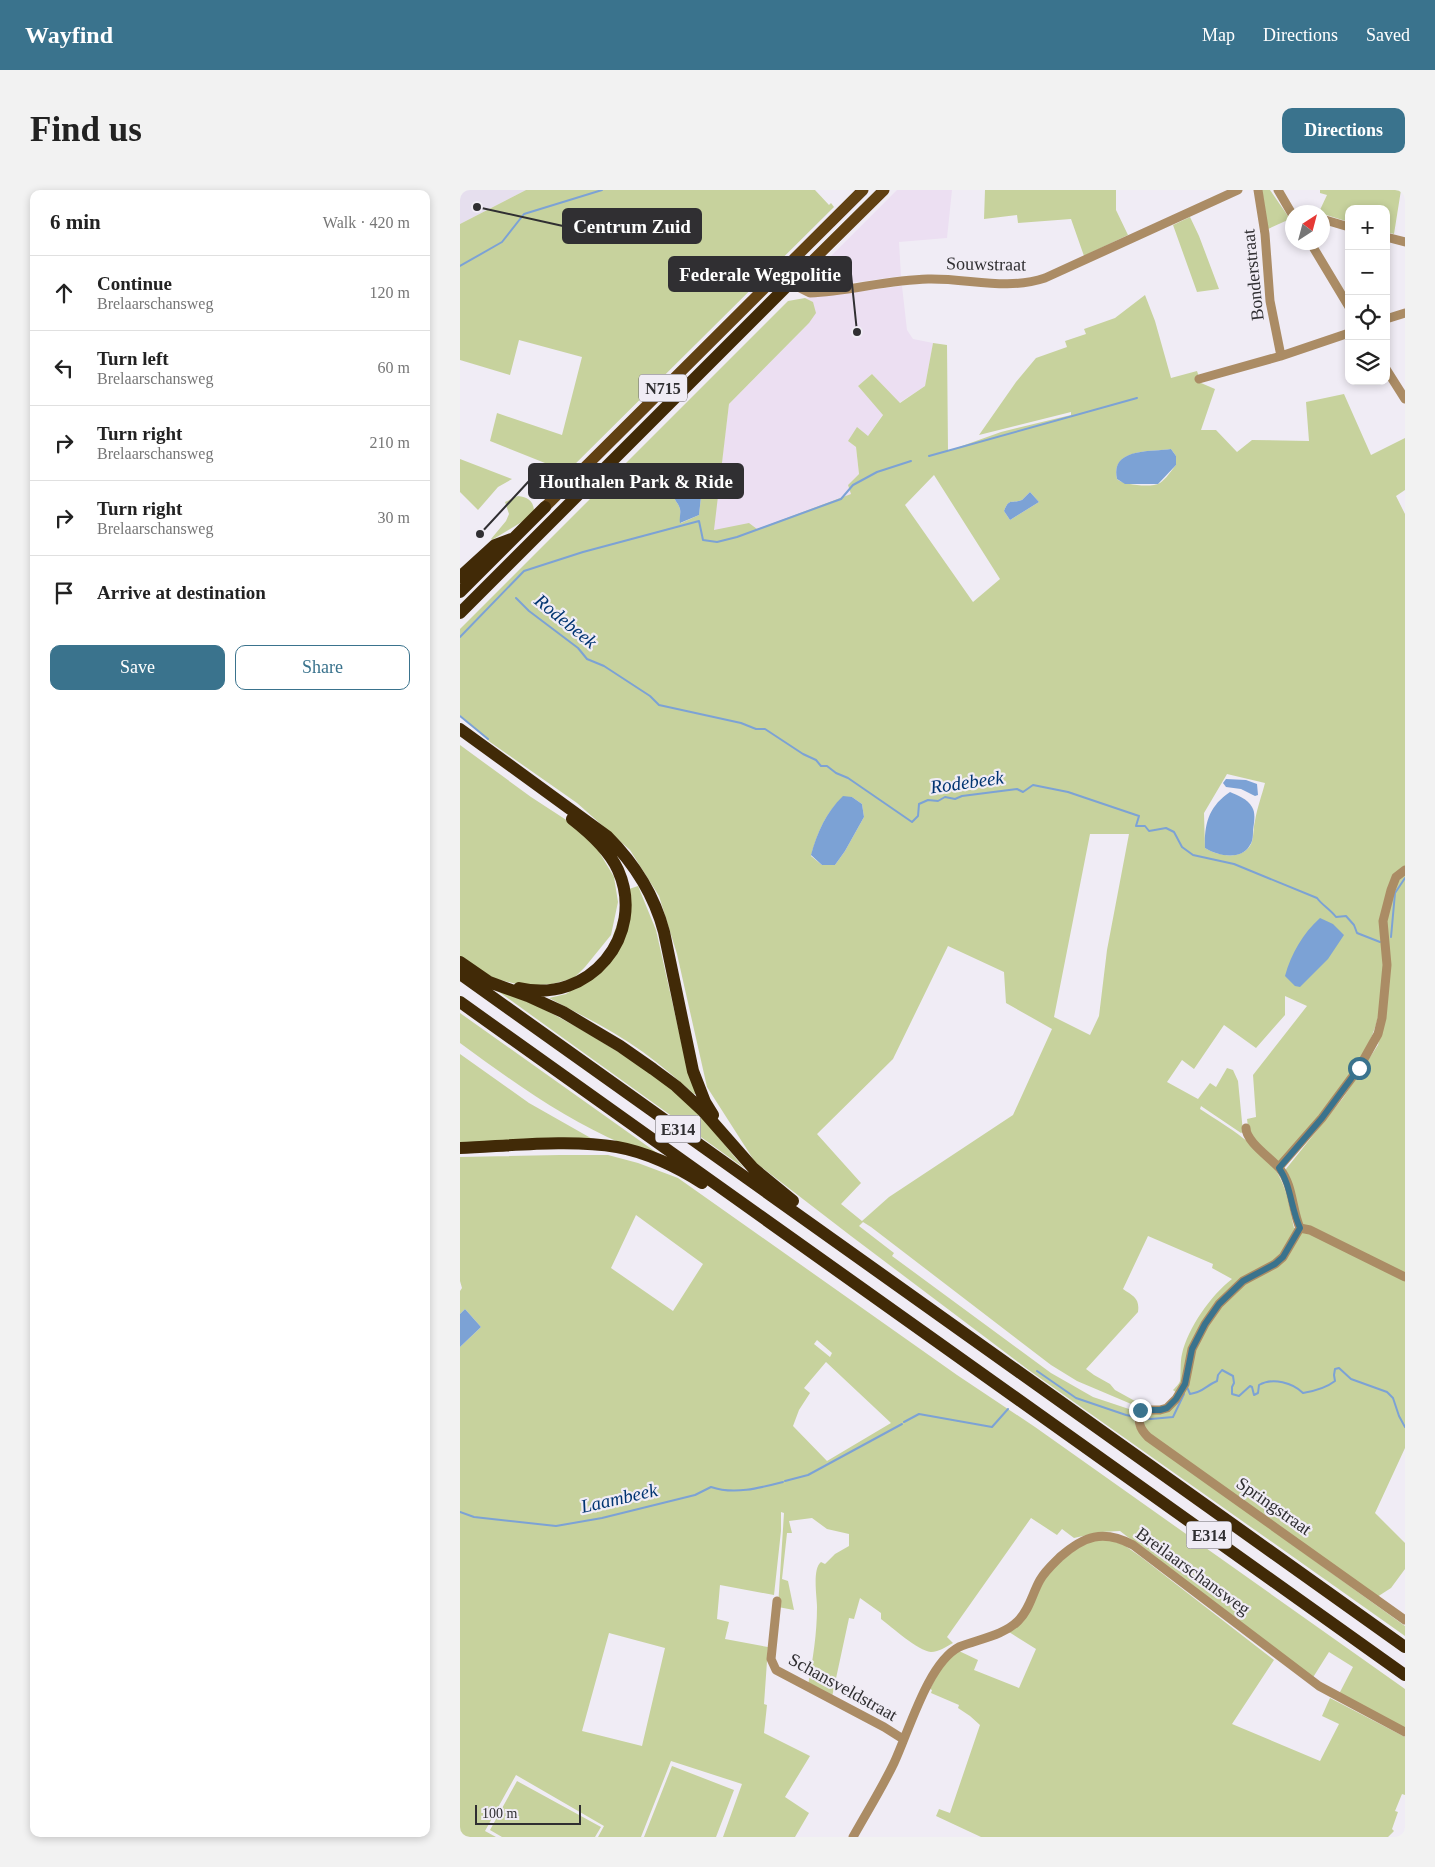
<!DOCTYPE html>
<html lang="en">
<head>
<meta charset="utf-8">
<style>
	:root { --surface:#fff; --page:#f2f2f2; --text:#222; --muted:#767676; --line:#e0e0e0; --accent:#3a738d }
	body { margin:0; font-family:Georgia,serif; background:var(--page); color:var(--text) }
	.controls { position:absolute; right:15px; top:15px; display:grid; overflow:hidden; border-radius:10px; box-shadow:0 2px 8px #0003 }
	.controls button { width:45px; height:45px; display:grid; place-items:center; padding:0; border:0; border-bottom:1px solid var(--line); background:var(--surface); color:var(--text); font:25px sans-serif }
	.compass { position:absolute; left:825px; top:15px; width:45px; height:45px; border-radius:50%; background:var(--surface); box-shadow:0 2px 8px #0003; rotate:36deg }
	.scale { position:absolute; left:15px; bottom:12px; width:106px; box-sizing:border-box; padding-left:5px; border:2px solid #302f32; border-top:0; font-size:14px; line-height:18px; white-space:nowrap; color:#302f32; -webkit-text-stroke:4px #f0ecf5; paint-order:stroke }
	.stop { position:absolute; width:15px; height:15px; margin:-11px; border:4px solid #3a738d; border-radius:50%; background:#fff }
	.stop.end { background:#3a738d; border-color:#fff; box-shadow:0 1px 5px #0008 }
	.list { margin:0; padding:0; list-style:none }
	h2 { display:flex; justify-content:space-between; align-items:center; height:65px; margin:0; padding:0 20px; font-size:21px }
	h2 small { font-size:16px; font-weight:400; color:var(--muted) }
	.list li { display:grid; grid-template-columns:32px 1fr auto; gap:15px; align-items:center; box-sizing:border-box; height:75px; padding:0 20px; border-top:1px solid var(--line) }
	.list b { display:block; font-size:19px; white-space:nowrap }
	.list p { margin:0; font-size:16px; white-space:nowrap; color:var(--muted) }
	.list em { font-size:16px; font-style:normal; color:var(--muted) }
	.actions { display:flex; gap:10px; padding:15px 20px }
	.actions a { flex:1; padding:11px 0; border:1px solid var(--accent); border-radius:10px; text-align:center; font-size:18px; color:var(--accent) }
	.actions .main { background:var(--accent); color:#fff }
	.icon { flex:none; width:28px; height:28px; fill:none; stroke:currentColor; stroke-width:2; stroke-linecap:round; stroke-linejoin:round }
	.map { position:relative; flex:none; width:945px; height:1647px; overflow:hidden; border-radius:10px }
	header { display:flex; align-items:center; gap:30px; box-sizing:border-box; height:70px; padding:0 25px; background:var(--accent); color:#fff }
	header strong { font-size:24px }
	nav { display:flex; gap:28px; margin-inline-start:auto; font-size:18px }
	.intro { display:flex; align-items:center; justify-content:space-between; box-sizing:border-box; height:120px; padding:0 30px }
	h1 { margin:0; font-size:35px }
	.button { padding:12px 22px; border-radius:10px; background:var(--accent); color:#fff; font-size:18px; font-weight:700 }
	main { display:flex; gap:30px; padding:0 30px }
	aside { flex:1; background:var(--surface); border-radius:10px; box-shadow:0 2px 8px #0003 }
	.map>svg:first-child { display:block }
	.commercial { fill:#ecdff2 }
	.built { fill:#e6dfee }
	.green { fill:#c7d29d; fill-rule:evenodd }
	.water { fill:#7ca2d5 }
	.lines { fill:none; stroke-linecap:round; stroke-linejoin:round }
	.stream { stroke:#7ca2d5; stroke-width:2 }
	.minor { stroke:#ab8c65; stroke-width:9 }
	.major { stroke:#614113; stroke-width:11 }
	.highway { stroke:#412a07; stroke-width:12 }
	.route { stroke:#3a738d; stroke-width:6 }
	.labels { text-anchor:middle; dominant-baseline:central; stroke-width:4.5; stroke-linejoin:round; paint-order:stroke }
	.shield { fill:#f0ecf5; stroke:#6a686c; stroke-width:1 }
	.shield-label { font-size:16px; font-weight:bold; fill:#302f32 }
	.street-label { font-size:18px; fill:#302f32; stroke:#f0ecf5 }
	.water-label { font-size:19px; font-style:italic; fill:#003471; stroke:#f0ecf5 }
	.leader { fill:none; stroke:#302f32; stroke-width:2 }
	.callout-dot { fill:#302f32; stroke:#f0ecf5; stroke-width:2 }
	.callout { fill:#302f32; stroke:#302f32; stroke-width:2 }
	.callout-label { font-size:19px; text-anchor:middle; font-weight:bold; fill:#fff }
</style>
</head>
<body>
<header>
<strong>Wayfind</strong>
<nav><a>Map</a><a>Directions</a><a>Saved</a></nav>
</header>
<div class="intro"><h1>Find us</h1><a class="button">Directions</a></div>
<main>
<aside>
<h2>6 min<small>Walk · 420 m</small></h2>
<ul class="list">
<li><svg class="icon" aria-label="ahead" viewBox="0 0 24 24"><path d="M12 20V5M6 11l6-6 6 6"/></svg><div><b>Continue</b><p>Brelaarschansweg</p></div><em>120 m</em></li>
<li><svg class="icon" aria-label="left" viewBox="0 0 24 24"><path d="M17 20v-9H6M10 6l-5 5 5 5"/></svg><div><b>Turn left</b><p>Brelaarschansweg</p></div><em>60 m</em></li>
<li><svg class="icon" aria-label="right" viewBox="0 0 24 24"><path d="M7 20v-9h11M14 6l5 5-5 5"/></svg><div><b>Turn right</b><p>Brelaarschansweg</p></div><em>210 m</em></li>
<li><svg class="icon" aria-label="right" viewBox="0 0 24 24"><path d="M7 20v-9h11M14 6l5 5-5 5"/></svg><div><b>Turn right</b><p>Brelaarschansweg</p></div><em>30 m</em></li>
<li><svg class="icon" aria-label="arrive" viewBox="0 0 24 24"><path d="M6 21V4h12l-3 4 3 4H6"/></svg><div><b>Arrive at destination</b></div></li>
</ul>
<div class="actions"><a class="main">Save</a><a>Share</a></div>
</aside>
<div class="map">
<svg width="945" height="1647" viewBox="0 0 945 1647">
	<rect width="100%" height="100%" fill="#f0ecf5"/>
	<path class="commercial" d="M437,0H492L487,48L439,52L441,86L355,98L345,92Z
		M442,96L447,140L453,149L473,153L465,196L439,213L412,184L398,196L423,224L408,246L388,251L396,257L399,284L388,295L392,304L297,339L253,341L269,214L349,133L353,112L345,108Z"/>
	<path class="built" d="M0,0H66L0,34Z"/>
	<path class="green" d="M66,0H355L369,15L371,13L374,17L98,291L85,296L90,275L30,251L37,223L102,245L122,167L59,150L50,185L0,170V34Z
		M525,0H656V20L668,45L624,66L611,29L558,33L557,25L524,29Z
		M802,0H810L830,29L808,39Z
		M860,0H941L934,44L926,42V19H889V32L863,24L862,22H859L867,5L860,3Z
		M730,27L739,46L759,99L737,102L713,35Z
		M685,105L695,131L711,188L737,181L741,193L755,199L741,240H756L777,262L792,250L849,251L846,212L884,204L911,265L945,248V300L936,306L945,324V1258L915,1323L945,1353V1379L931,1398L917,1407L697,1251C690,1245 683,1240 682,1231L686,1225C706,1220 708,1224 721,1206L713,1200C715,1198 719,1194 720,1191C721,1187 720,1171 722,1164C728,1138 751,1105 772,1089L752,1078L753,1074L688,1046L663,1099C673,1106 680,1108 678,1122L626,1179L634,1185L650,1194L655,1200L684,1216L683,1219L617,1191L591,1175L411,1037L403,1032L399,1036L434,1063L432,1066L591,1183L633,1207L672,1220L676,1237L686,1249L945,1436V1446L570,1181L391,1046L295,972L247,897L217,764L199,706L170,660L117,613L30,552L0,525V439L328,111L345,108L353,112L356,123L349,133L269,214L254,340L289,333L297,339L391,304L388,295L399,284L396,257L388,251L397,237L408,246L423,225L398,196L412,184L440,213L465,196L473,153L487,155L488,261L541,242L611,225V222L519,245L556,192L576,168L607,157L605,151L626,144L624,139L655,128ZM711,259L716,266V275C711,281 706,289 700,293C692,298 663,295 657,289C650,258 691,262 711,259ZM474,285L540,389L513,412L445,315ZM220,300L238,302L241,307L239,325L221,333C219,328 221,324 220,319C218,310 209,309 220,300ZM570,302L579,312L550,330L544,321C549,307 552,314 562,310ZM767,584L805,593C802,605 797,618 795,631C793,638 794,648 791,654C782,671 758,666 745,658L744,623ZM383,607H392L402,614L404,627L385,661L375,675H362L351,666C357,643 366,622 383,607ZM630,644H669L647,760L639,826L630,845L594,827ZM926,740L930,775L923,834L918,855L883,908L826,979V983L842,1036L834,1038C830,1021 828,1002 819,986C804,958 766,936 740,919L741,916L781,943L783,942L778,891L773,880L767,878L756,897L750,893L738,909L707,892L722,870L734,879L764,835L796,858L825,825V806L847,816L793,885L796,927L787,929L789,944L797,954L820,973L825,970C855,932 908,873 918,827C924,800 924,771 921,743ZM488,756L544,782L546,813L592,839L553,925L429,1007L402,1031L381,1014L401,993L357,944L433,869ZM815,1071L816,1074L794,1086L789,1084Z
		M0,269L52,289L38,297L18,320L0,302Z
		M58,306C67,307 73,310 74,320L70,327L32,350L31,349L46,331L49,324L45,312Z
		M0,555L71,607L114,635L138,660L154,687L158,712L151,745L125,777L114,788L92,794L64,796L33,788L0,767Z
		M178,696L196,740L226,873L236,904H234C217,889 201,875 183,862C154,841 121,825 89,808L106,804L141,781L169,699Z
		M35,799C70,811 102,828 134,847C165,866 196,885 224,910C247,930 264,955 284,978Z
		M0,823L207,970C192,964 177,960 163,954C104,929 52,891 0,853Z
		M0,864L69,913L136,951L0,955Z
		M100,965H148L178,973L218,988L497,1185L575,1237L945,1499V1539L879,1504L893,1477L869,1462L852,1489L660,1341L641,1342L614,1348L602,1339L597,1345L571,1328L487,1447L493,1453C487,1456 479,1462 471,1462C458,1461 432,1437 421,1429V1423L400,1408L394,1429L389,1428L372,1507L348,1495C353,1469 357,1443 357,1417C357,1407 352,1379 361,1372L365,1374L375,1364L389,1356V1344L367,1339L352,1328L329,1331L332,1343H327L322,1389L328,1391L334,1420L318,1417L324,1323L321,1322V1341L314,1405L260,1395L257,1429L269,1432L265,1449L308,1457L304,1514L307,1515L304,1543L350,1566L325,1607L349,1623L335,1647H263L282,1594L211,1571L181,1647H138L144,1636L56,1585L25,1641L36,1647H0V1157L21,1137L5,1119L0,1124V1101L2,1098L0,1091V967ZM176,1025L243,1074L213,1121L151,1078ZM357,1150L372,1163L370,1167L354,1154ZM366,1172L431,1233L367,1271L333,1236L339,1220L350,1203L344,1198ZM149,1443L205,1458L182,1556L122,1541Z
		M644,1348L664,1355L681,1367L814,1470L772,1534L860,1571L879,1534L862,1526L870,1508L945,1547V1605L942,1604L935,1621L938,1622L932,1639L934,1641L928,1647H521L476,1626L479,1619L490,1623L520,1535L510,1526L498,1518L499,1515L471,1503L472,1500L470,1499L485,1471L499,1461L518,1470L514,1480L559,1498L576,1459L549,1442L591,1380L622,1354Z
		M212,1576L274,1600L256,1647H184Z
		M57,1591L141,1637L135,1647H42L30,1640Z"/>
	<path class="water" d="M711,259L716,266V275L698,294H665L657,289C650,258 690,262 711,259Z
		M220,300L238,302L241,307L239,325L220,333C219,328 221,324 220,319C218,310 209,310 220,300Z
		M570,302L579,312L550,330L544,321C549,307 552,314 562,310Z
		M766,589L786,590L797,594L798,605L795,606L781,599L766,597L763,593Z
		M770,602C777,605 788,609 792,617C796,623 794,633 793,640C793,645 793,651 790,655C781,671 758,666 745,658C744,634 749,616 770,602Z
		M383,606L392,607L402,614L404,627L385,661L375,675H362L351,665C357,643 366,622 383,606Z
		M860,728L873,734L884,745L868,769L840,797L835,796L825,786C831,764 843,743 860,728Z
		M5,1119L21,1137L0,1157V1124Z"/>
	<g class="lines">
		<path class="stream" d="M0,76L42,52L64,24L142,0
			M469,266L677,208
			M56,408L69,421L118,458L127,469L144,476L190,506L199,515L281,533L296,539H305L343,564L356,570L361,576H367L376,583L388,588L452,632L458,626L459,614L468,610L478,611L485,607L495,609L502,606L557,599L563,602L573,595L608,602L679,626L676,636H685L689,641L706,638L714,642L722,657L733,665L774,674L857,708C863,716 870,719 876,727L886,726L894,735L897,743L920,752
			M0,447L64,381L123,362L239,331L243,350L257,352L277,347L381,309L393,295L417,282L451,271
			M0,526L28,549
			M931,747L935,703L945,688
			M577,1181L616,1208L666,1225L676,1227
			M727,1197L730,1204C744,1202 745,1196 757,1191L758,1185L762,1180L773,1186L774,1193L772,1197V1204L779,1206L790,1196L792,1197L794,1205L798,1203L799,1195C813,1187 833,1193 843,1203C855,1201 866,1198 875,1191L874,1185L875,1179L879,1178L891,1189L927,1202L933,1208L939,1226L945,1237
			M683,1228L691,1229L713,1227L724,1204
			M444,1232L459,1224L532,1237L548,1219
			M325,1291L348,1285L442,1234
			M0,1322L14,1327L96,1336L142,1328L235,1305L251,1297C274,1305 300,1298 323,1292"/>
		<path class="minor" d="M798,0L805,44L810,111L821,166
			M818,0L832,24
			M862,29L889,37
			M926,47L945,52
			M850,52L889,117
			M322,80L340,98L350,103C389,101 428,90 468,89C509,88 545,101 585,88L778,0
			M926,129L945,123
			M926,179L945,209
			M739,189L821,166L889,143
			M786,938C786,952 811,968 820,979C833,995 832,1020 840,1038
			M819,977L862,928L899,878L918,844L922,828L927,775L923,731L931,700L936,687L945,680
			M840,1038L823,1067L815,1074L783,1091L759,1114L745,1134L732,1159L725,1194L716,1209L707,1218L700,1220H680C678,1232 679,1238 688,1247L945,1430
			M840,1038L850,1040L945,1087
			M317,1411L311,1469L316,1480L424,1537L443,1549
			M393,1647C407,1622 422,1598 434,1573C449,1541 468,1473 499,1457C518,1449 543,1446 558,1431C570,1419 572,1404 580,1390C585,1381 593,1374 600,1367C624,1346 643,1339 673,1355L859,1496L945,1542"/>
		<path class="major" d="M332,91L424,0
			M85,317L403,0"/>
		<path class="highway" d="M0,387L35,355L51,349
			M0,402L85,317
			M0,423L332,91
			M0,539L147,646C175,674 194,704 204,742L233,881L245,912L253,925
			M0,772L29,792L68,806L103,822L160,856L193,879L216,896L243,921L293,978L333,1011
			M0,784L945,1457
			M59,798C129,815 187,745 158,680C149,660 130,643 112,629
			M0,812L945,1485
			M0,958C49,956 110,949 157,957C186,962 218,977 242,993"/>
	</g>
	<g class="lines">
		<path class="route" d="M680,1220H700L707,1218L716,1209L725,1194L732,1159L745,1134L759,1114L783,1091L815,1074L823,1067L840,1038C831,1019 831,995 819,978L862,928L899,878"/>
	</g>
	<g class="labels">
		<g class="shield">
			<rect x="179" y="184.5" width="48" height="27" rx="4"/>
			<rect x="195.5" y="925.5" width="45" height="27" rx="4"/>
			<rect x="726.5" y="1331.5" width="45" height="27" rx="4"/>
		</g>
		<g class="shield-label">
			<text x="203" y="198">N715</text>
			<text x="218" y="939">E314</text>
			<text x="749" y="1345">E314</text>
		</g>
		<g class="street-label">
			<text transform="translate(526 74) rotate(1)">Souwstraat</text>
			<text transform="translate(793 85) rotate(-96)">Bonderstraat</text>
			<text transform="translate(814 1316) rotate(35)">Springstraat</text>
			<text transform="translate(733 1381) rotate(36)">Breilaarschansweg</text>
			<text transform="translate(383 1497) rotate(29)">Schansveldstraat</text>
		</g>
		<g class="water-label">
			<text transform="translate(106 431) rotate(39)">Rodebeek</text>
			<text transform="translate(507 592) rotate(-8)">Rodebeek</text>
			<text transform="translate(159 1308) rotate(-13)">Laambeek</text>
		</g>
	</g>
	<path class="leader" d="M17 17L103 36M397 142L391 84M20 344L69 291"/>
	<g class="callout-dot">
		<circle cx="17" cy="17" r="5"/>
		<circle cx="397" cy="142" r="5"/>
		<circle cx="20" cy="344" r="5"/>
	</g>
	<g class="callout">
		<rect x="103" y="19" width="138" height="34" rx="5"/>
		<rect x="209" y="67" width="182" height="34" rx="5"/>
		<rect x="69" y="274" width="214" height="34" rx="5"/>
	</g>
	<g class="callout-label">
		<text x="172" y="43">Centrum Zuid</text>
		<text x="300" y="91">Federale Wegpolitie</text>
		<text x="176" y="298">Houthalen Park &amp; Ride</text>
	</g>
</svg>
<div class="controls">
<button>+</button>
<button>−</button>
<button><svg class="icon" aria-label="locate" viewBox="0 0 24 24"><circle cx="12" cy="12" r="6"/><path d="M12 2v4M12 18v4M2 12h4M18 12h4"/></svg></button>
<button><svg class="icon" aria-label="layers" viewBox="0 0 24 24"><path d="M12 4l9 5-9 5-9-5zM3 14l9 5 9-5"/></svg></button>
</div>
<svg class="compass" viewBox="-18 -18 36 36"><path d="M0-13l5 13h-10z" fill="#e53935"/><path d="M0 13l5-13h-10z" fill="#767676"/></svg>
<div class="scale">100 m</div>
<div class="stop" style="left:899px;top:878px"></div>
<div class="stop end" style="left:680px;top:1220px"></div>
</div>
</main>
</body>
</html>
